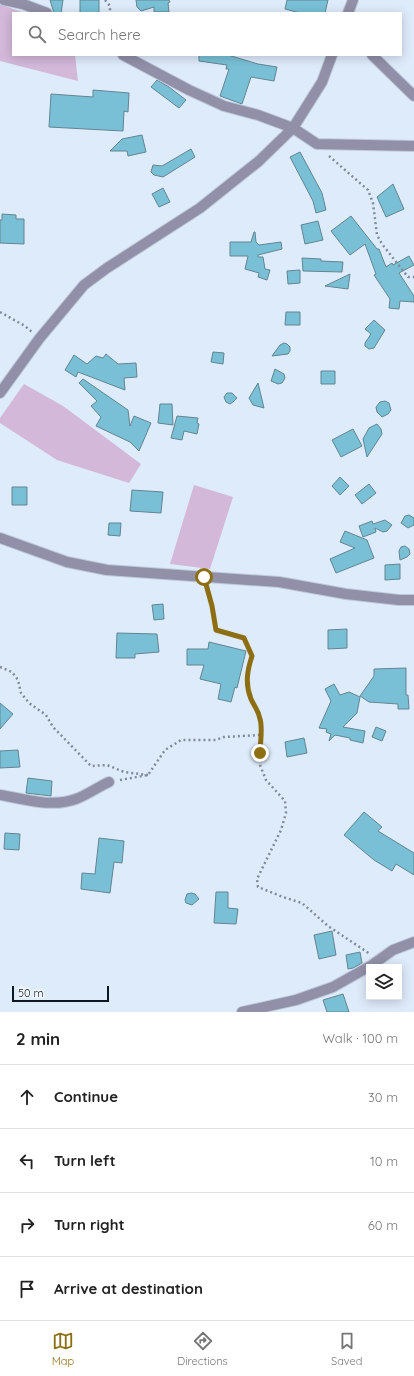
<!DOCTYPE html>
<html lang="en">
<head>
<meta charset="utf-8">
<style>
	:root { --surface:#fff; --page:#f2f2f2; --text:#222; --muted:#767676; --line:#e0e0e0; --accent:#8e6e12 }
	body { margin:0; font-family:Quicksand,sans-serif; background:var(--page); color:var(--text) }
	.controls { position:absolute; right:12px; bottom:12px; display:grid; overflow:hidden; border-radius:0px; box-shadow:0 2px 10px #0003 }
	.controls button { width:36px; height:36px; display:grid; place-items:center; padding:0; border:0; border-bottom:1px solid var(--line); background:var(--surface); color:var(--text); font:20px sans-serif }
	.scale { position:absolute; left:12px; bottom:10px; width:97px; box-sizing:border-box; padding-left:4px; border:2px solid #0f1720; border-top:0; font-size:11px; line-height:14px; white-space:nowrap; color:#0f1720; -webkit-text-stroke:3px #f3f8fd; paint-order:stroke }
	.stop { position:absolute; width:12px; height:12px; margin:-9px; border:3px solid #8e6e12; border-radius:50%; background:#fff }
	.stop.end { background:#8e6e12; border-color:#fff; box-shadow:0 1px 4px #0008 }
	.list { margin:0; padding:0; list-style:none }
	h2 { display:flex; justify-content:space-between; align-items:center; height:52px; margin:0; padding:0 16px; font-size:17px }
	h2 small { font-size:13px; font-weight:400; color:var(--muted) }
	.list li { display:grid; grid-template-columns:26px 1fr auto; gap:12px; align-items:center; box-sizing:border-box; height:64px; padding:0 16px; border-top:1px solid var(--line) }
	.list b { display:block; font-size:15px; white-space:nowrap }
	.list em { font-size:13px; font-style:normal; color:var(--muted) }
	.icon { flex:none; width:22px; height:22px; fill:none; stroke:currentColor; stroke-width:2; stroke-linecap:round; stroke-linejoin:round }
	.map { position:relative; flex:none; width:414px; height:1012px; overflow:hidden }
	.search { position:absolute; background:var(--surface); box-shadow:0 2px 10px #0003; left:12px; right:12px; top:12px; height:44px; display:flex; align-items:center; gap:10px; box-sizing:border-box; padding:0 14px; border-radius:0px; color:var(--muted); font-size:15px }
	.sheet { height:308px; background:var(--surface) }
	nav { display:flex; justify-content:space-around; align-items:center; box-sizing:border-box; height:56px; border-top:1px solid var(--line); background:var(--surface); font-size:11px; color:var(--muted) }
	nav a { display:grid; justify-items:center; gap:2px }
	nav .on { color:var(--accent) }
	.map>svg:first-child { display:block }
	.green { fill:#d3b8d9 }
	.building { fill:#79c0d6; stroke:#628591 }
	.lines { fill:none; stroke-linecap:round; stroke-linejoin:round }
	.minor-casing { stroke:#bdc9d8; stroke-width:12 }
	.path { stroke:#818c98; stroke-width:2.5; stroke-dasharray:2 3; stroke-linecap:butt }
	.minor { stroke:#9190a8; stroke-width:10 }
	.route { stroke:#8e6e12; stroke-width:5 }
</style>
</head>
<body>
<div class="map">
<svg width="414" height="1012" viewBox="0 0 414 1012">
	<rect width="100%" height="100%" fill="#deebfb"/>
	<path class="green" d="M0,4L24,13H13V55H75L78,81L0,61Z
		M24,384L63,406L141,464L129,483L57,460L0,423V418Z
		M194,485L233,497L210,569L170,564Z"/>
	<path class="building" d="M50,0H63L61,13H54Z
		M80,0H99V13H80Z
		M136,0H169L170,2L168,3L169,12H154V7L141,11L137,7Z
		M287,0H328L325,13H300L285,9Z
		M199,55H228L258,64L277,67L274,81L251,77L242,104L220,96L229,69H226L227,65L199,61Z
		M157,80L169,87L186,100L179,108L151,87Z
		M93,90L129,93L128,112L124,111L123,131L49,127L51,94L93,97Z
		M142,135L146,152L128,156L127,151H110L122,139Z
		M191,149L195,157L163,177L154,175L151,172L153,165L162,166Z
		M300,152L322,193L326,210L316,213L313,201L290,157Z
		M393,184L404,209L386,217L377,197Z
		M163,188L170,202L159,207L152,194Z
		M2,214L16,215V219H24V244L0,243V220H2Z
		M351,216L377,249H379L386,267L392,263L393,265L409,256L414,265L399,273L414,296V302L400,301L399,309L389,308L390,299L374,275L376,274L365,244L350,255L331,231Z
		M318,221L323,240L305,244L301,225Z
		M254,232H255L256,242L259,245L281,242L282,249L258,255V257H263L265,269L270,270L267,280L258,277L259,273L245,269L248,256H230V242H251Z
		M302,258L321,259V261L343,262L342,272L303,271Z
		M300,270V283L288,284L287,271Z
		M350,274L348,289L325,286Z
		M286,312H300V325H285Z
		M374,320L385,330L374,348L369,349L365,346V343L371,334L365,329Z
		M284,343L287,344L290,347V351L288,354L272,356L280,345Z
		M213,352L224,353L223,364L211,362Z
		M106,354L118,364L136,363L137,377L124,378L125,390L78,372L76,377L65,370L74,355L87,364L96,356L103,358Z
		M275,369L284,374L285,378L282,383L278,384L271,381Z
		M321,371H335V384H321Z
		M83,379L128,410L130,426L134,416L151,423L139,451L130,442L96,426L101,417L91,406L97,401L79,383Z
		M258,383L264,408L253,405L249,398Z
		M227,393H232L237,398L233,402L230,404L226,402L224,397Z
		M385,401L389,403L391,410L388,414L382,417L377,412L376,407L380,402Z
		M160,404H172L173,425L158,423Z
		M177,416L198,418L197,423L199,424L197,434L184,431L182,440L171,438Z
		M377,424L381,429L382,434L367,457L363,439L369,428Z
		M353,429L362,446L341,457L332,440Z
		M340,477L349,486L340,495L332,486Z
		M369,484L376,493L362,504L355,495Z
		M12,487H27V505H12Z
		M132,490L163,492L161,513L130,511Z
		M409,515L414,518V525L408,528L401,523L405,516Z
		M385,520L392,525L387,531L383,532L375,528L376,532L363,537L359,526L372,521L373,524Z
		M109,523H121L120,536L108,535Z
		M345,531L367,540L374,558L336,573L330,559L355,548L340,542Z
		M405,546L409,549L410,554L407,557L400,560L399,551L401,547Z
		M400,564V579L385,580V565Z
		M163,604L164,619L154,620L152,605Z
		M347,629V648L328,649V630Z
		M117,633L157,634L159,652L135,654V658H116Z
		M209,642L246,651L237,688L235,687L231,702L218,699L221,684L200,679L204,665H187V649H208Z
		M406,668V695H408L409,709H398V704L369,702L360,696L374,676V669Z
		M334,684L340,695L349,692L360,697L357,713L343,727L365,731L363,743L350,740V738L335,735L329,741L331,734L326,732L327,729L319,728L331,701L325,689Z
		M0,703L13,714L0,729Z
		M376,727L386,731L382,741L372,737Z
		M304,738L307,753L287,757L285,742Z
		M18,750L20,767L0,768V751Z
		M28,778L52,781L51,796L26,793Z
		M364,812L382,827L378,831L414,853V875L396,864L392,871L374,860L344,835Z
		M5,833L20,834L19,850L4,849Z
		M99,838L124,841L122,863L114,862L110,893L81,889L82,873L95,874Z
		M216,892H228V908L238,909L236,924L214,923Z
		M191,893L195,894L199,899L192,905L186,903L185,900L187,894Z
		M332,931L336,955L319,959L314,935Z
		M360,952L362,963L353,968L348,969L346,955Z
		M343,994L349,1012H327L323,1000Z"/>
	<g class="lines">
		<g class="minor-casing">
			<path id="minor" d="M4,0L23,4L47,13
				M348,13L353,0
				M123,55L189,90L224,106L258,115L293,128L317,144L414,146
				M372,55L414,96
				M0,393L39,339L84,285L107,268L200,208L259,161L293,128L322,82L332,55
				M0,538L67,562L107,570L279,582L346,594L399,600H414
				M0,795C25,799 51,808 76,799C87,795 98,787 109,782
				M242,1012L296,1000L333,987L372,965L393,950L414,942"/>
		</g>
		<path class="path" d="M105,0L110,6V13
			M329,156L368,190L373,203L377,235L382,244L408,277H414
			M0,312L25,326L32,332
			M207,587L212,606L216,629L244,638L252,656L247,671V685L251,700L257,708L261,721L260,765L266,780L285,801L286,813L281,830L257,879L258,887L283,897L302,903L328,926L370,954
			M0,667L12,672L18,680L21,693L29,703L46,715L53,727L91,766L107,765L124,772L148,775
			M120,780L148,775L165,750L181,740H216L224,737L260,735"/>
		<use href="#minor" class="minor"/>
	</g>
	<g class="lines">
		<path class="route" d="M204,577L212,606L216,630L244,638L252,656C247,671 245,684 251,699C254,706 258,709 260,719C263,729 260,743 260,753"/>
	</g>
</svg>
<div class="controls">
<button><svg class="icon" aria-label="layers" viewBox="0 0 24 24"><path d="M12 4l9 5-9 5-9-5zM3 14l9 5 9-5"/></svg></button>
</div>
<div class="scale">50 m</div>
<div class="stop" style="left:204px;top:577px"></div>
<div class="stop end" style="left:260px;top:753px"></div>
<div class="search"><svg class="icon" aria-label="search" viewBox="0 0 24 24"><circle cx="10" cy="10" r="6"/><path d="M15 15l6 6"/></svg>Search here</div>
</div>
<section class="sheet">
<h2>2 min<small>Walk · 100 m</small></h2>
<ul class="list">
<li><svg class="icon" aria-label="ahead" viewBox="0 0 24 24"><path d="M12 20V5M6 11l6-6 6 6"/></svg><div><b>Continue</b></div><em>30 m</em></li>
<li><svg class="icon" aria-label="left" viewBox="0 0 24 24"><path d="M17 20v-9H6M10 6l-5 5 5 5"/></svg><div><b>Turn left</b></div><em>10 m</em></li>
<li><svg class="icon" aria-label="right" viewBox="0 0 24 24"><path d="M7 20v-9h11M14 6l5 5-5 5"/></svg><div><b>Turn right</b></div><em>60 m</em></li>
<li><svg class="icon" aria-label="arrive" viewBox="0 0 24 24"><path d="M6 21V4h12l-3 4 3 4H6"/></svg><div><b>Arrive at destination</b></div></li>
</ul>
</section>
<nav>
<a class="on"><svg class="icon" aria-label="map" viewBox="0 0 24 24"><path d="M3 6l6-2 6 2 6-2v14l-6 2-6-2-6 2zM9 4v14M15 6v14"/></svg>Map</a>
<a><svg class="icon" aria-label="directions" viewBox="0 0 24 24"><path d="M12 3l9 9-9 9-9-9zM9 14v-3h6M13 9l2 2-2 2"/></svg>Directions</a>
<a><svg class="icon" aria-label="saved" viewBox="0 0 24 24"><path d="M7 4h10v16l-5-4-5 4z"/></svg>Saved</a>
</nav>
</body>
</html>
